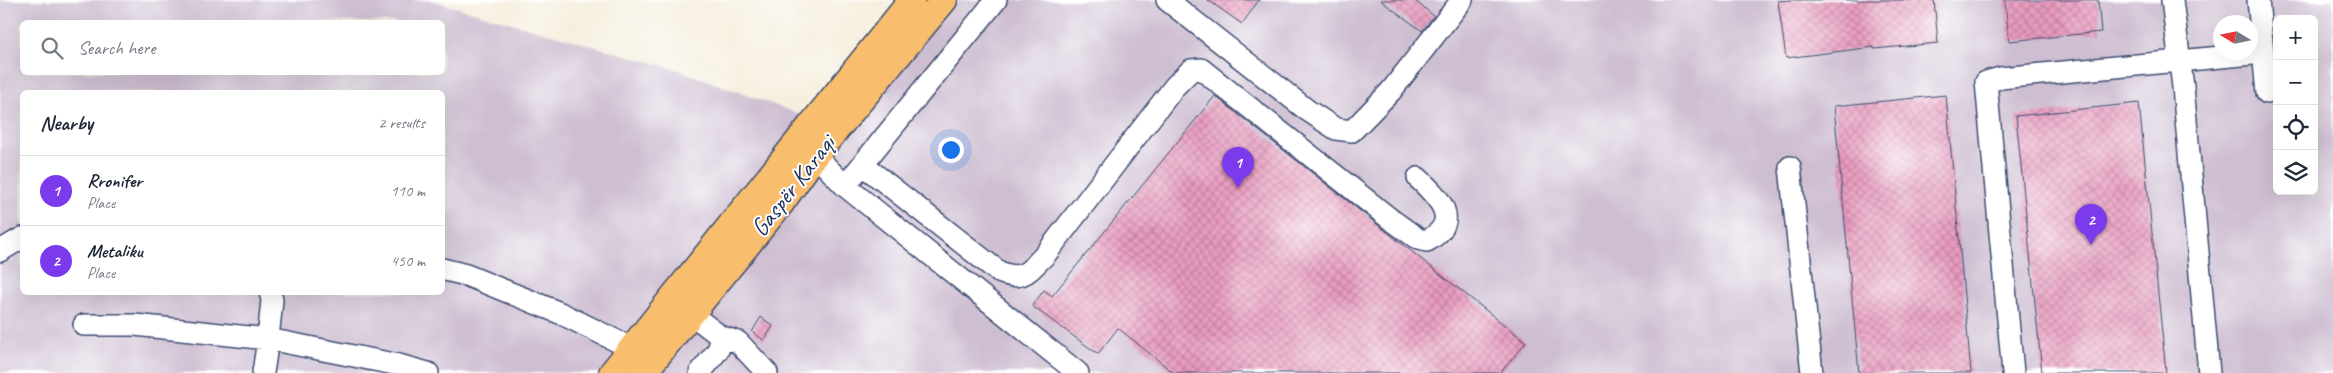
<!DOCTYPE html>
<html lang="en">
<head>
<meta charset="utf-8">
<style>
	:root { --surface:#fff; --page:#f6f6f7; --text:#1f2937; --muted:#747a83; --line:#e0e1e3; --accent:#7c3aed }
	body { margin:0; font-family:Caveat,sans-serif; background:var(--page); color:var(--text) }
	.controls { position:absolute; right:15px; top:15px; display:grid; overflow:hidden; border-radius:8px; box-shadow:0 5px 20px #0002 }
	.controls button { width:45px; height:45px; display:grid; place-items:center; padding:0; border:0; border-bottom:1px solid var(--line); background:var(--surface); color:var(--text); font:25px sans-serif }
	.compass { position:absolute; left:2213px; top:15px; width:45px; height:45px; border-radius:50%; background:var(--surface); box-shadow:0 5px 20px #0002; rotate:280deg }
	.you { position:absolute; left:950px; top:149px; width:18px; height:18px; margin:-12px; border:4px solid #fff; border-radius:50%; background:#1a73e8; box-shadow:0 0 0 8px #1a73e833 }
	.badge { display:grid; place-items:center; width:32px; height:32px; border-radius:50%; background:var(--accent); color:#fff; font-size:16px; font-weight:700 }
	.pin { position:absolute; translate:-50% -41px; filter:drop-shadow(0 1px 2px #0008) }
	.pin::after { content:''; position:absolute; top:26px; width:18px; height:15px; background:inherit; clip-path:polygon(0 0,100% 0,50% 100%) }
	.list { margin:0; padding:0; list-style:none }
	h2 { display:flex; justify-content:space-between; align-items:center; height:65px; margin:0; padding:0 20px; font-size:21px }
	h2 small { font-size:16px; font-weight:400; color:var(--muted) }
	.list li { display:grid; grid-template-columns:32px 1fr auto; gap:15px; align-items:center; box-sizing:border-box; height:70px; padding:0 20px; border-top:1px solid var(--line) }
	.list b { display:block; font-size:19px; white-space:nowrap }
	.list p { margin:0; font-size:16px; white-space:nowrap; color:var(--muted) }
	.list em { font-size:16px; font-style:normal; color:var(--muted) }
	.icon { flex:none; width:28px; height:28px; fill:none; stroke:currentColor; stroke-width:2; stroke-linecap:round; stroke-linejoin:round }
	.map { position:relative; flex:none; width:2333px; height:373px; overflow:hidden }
	.search { position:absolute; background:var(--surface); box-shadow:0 5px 20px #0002; left:20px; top:20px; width:425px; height:55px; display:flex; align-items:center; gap:12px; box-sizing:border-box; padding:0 18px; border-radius:8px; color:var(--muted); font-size:19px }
	.panel { position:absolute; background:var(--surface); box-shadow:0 5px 20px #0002; left:20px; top:90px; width:425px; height:205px; border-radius:8px }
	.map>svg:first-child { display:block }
	.industrial { fill:#cebed1; fill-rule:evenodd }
	.building { fill:url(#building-cross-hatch) }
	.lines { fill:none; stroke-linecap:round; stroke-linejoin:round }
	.minor-casing { stroke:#3c4c71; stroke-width:24 }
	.major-casing { stroke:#3c4c71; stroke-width:29 }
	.minor { stroke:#fff; stroke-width:21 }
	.major { stroke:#f9be6d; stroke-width:26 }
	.labels { text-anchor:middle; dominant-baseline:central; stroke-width:4; stroke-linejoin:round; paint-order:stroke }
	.street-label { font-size:25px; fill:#1b2f5e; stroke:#fff }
</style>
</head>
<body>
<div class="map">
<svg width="2333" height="373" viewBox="0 0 2333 373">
	<defs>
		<pattern id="building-cross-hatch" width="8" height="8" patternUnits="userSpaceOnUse" patternTransform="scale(1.25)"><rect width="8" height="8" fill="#ea9bbf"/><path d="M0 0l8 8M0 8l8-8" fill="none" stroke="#bd7f9e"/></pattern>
	</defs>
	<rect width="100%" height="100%" fill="#fff"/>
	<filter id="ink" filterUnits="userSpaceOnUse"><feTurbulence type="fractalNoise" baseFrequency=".02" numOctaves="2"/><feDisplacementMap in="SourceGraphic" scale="10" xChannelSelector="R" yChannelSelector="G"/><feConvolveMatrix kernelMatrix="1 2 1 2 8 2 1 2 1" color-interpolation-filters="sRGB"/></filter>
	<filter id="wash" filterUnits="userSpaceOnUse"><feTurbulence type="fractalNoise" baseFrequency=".0096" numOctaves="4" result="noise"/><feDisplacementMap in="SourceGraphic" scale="20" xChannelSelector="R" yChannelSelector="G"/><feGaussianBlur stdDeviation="1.12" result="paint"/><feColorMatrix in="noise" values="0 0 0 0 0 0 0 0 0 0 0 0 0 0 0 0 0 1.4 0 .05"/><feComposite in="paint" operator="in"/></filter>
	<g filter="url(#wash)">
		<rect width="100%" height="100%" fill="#f6efde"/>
		<path class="industrial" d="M0,0H430L679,70L807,117L902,0H2333V373H0ZM2277,19H2314V191H2277ZM22,22H442V72H22ZM2220,22H2250V52H2220ZM22,92H442V292H22Z"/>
		<g id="blocks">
			<path class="building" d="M1208,0H1259L1242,24Z
				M1380,0H1414L1434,16L1422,31Z
				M1790,0H1934L1938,43L1874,49V47L1786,58L1778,1Z
				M2005,0H2098L2101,32L2009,41Z
				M1946,95L1971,373H1859L1834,106Z
				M1215,96L1526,342L1500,373H1174L1118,328L1098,354L1032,306L1044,290L1052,296Z
				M2139,103L2166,373H2042L2016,116Z
				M761,317L773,326L764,340L752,332Z"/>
		</g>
	</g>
	<g filter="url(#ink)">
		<use href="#blocks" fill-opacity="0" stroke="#3c4c71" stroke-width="1"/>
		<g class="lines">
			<g class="minor-casing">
				<path id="minor" d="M1167,0L1307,110L1336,129L1352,131L1391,91L1462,0
					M2172,0L2183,87L2209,373
					M2258,0L2267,93
					M815,155L845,186L1078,373
					M863,165L999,272C1024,282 1028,271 1045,255L1175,86L1191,70L1201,69L1389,218L1418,239L1427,241C1462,221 1440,199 1418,178
					M1790,167L1812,373
					M853,176L996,0
					M0,251L22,238
					M442,269L466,275L560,313L631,348
					M270,292L272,300L268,339L399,365L428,373
					M691,314L716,333L721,341L718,350L700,373
					M84,325H135L268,339L263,373
					M719,336L738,342L767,373
					M2013,373L1986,82L2000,78L2263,53"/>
			</g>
			<g class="major-casing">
				<path id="major" d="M612,373L912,0
					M643,373L781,203L815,155L944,0"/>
			</g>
			<use href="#minor" class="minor"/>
			<use href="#major" class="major"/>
		</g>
	</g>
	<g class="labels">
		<g class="street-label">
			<text transform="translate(793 186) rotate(-52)">Gaspër Karaqi</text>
		</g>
	</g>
</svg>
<div class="controls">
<button>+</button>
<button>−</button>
<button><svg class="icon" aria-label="locate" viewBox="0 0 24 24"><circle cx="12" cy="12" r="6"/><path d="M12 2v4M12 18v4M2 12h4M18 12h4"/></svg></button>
<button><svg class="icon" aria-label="layers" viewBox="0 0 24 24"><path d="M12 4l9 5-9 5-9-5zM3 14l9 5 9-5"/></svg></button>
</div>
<svg class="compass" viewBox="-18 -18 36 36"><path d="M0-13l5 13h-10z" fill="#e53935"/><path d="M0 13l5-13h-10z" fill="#747a83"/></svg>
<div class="you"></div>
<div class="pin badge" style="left:1238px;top:188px">1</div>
<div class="pin badge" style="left:2091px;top:245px">2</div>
<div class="search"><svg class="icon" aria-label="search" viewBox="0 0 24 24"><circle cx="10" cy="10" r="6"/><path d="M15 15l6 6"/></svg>Search here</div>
<section class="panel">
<h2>Nearby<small>2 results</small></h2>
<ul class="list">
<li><span class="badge">1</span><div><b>Rronifer</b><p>Place</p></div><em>110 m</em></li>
<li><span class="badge">2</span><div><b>Metaliku</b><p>Place</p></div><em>450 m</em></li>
</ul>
</section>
</div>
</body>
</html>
